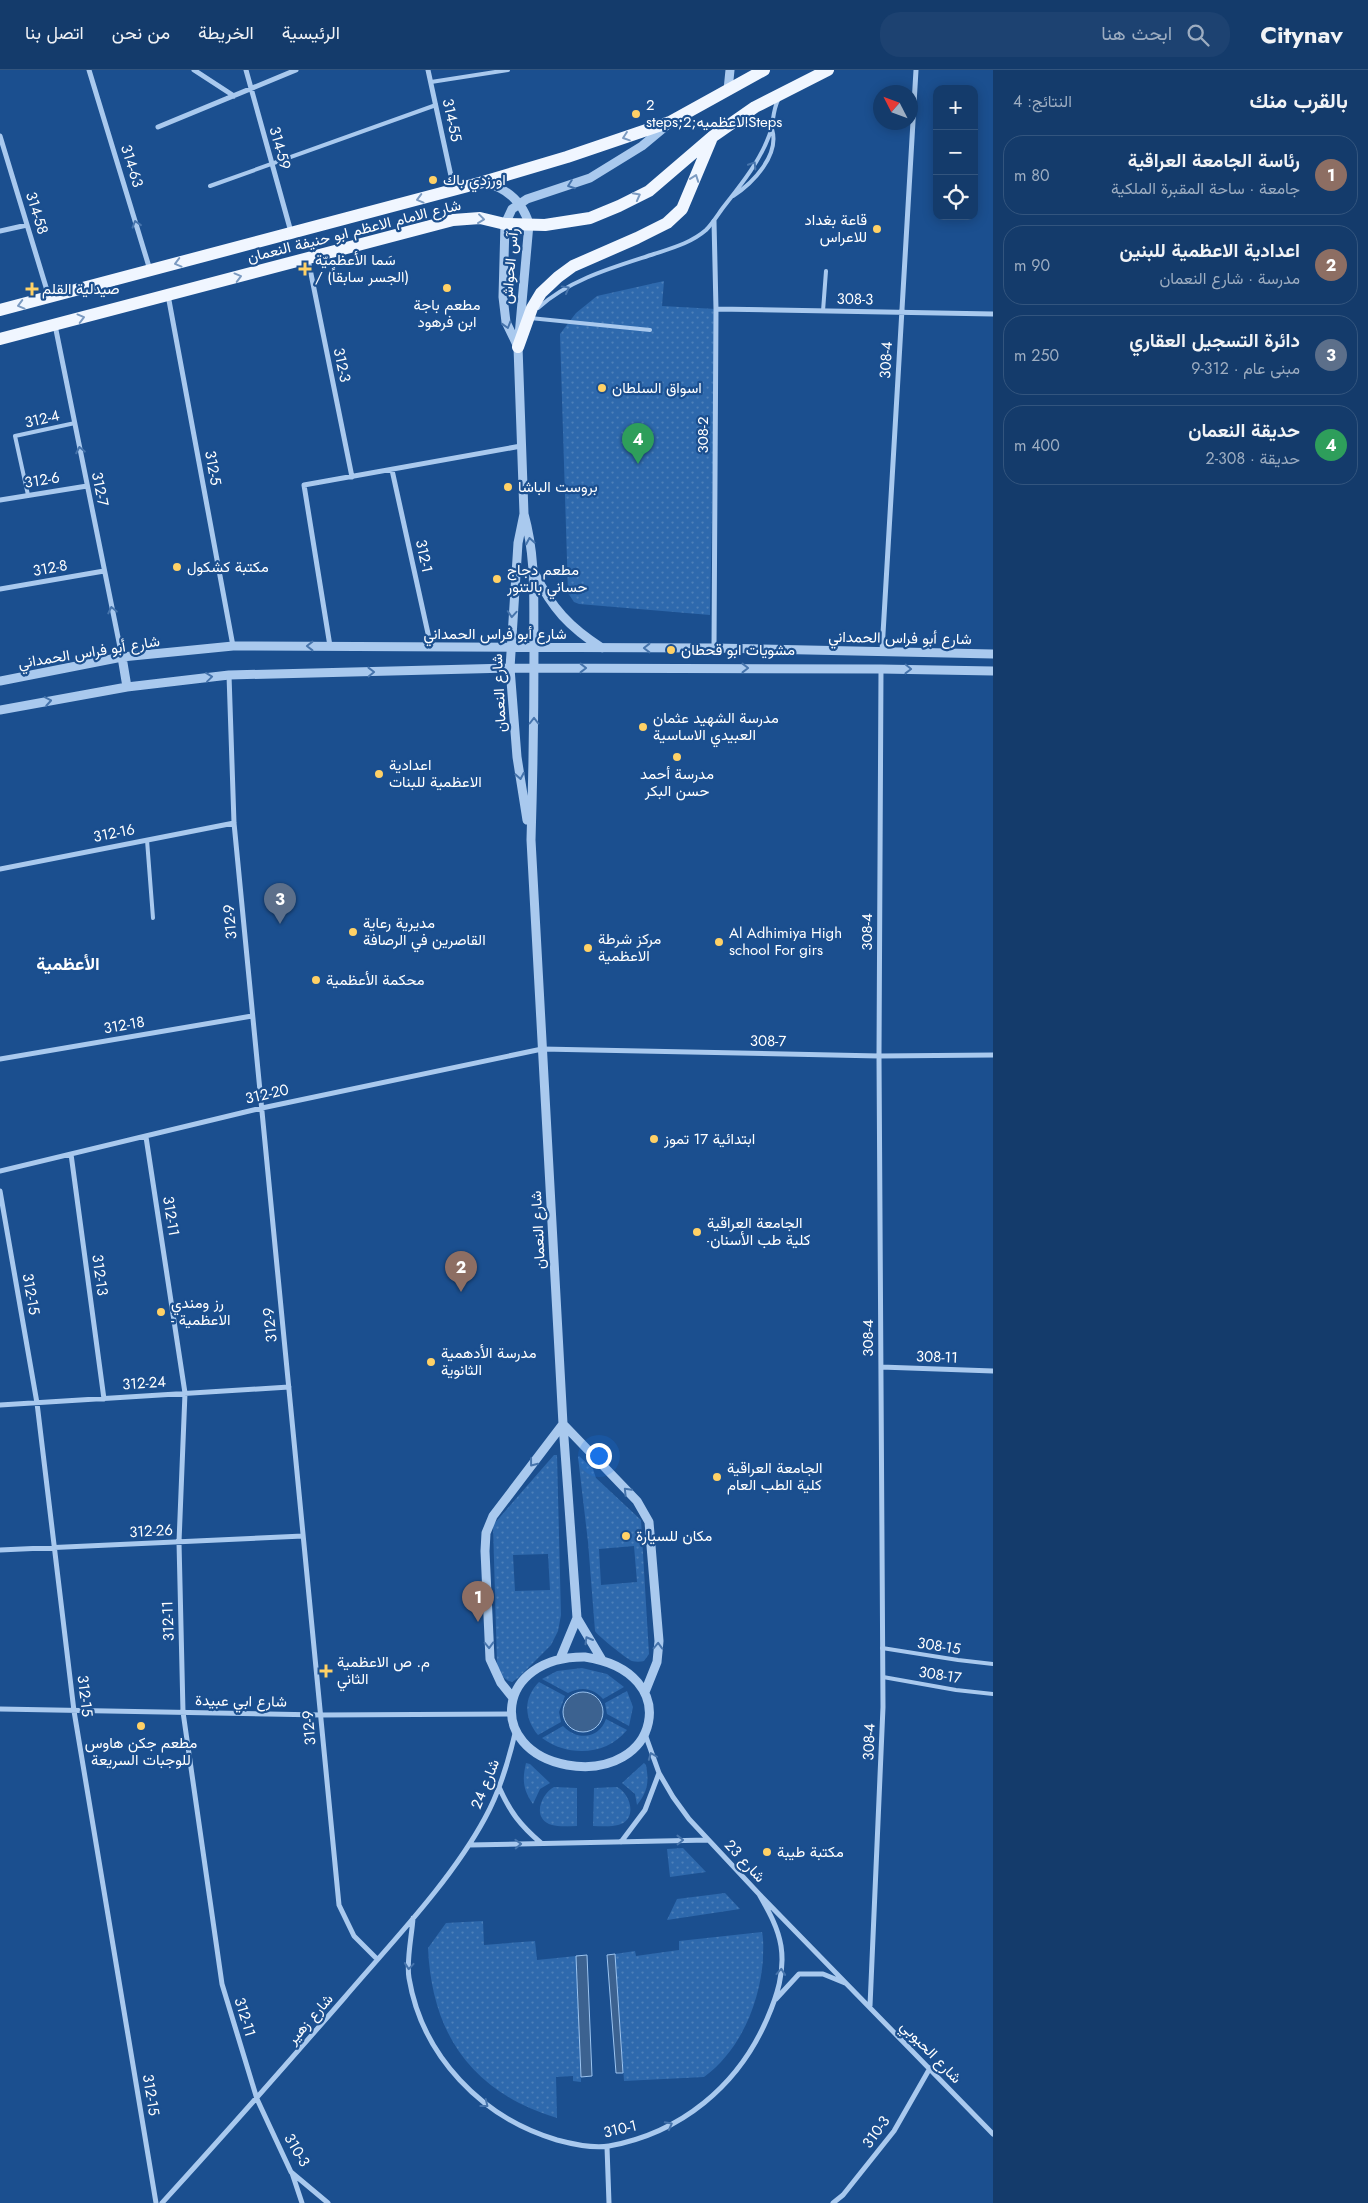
<!DOCTYPE html>
<html lang="ar">
<head>
<meta charset="utf-8">
<style>
	:root { --surface:#143b6b; --page:#1d4271; --text:#f1f3f6; --muted:#9dadc1; --line:#33557e; --accent:#95b2f1 }
	body { margin:0; font-family:Jost,Vazirmatn,sans-serif; background:var(--page); color:var(--text); direction:rtl }
	.controls { position:absolute; right:15px; top:15px; display:grid; overflow:hidden; border-radius:10px; box-shadow:0 2px 12px #0003 }
	.controls button { width:45px; height:45px; display:grid; place-items:center; padding:0; border:0; border-bottom:1px solid var(--line); background:var(--surface); color:var(--text); font:25px sans-serif }
	.compass { position:absolute; left:873px; top:15px; width:45px; height:45px; border-radius:50%; background:var(--surface); box-shadow:0 2px 12px #0003; rotate:312deg }
	.you { position:absolute; left:598px; top:1385px; width:18px; height:18px; margin:-12px; border:4px solid #fff; border-radius:50%; background:#1a73e8; box-shadow:0 0 0 8px #1a73e833 }
	.badge { display:grid; place-items:center; width:32px; height:32px; border-radius:50%; background:var(--accent); color:#fff; font-size:16px; font-weight:700 }
	.pin { position:absolute; translate:-50% -41px; filter:drop-shadow(0 1px 2px #0008) }
	.pin::after { content:''; position:absolute; top:26px; width:18px; height:15px; background:inherit; clip-path:polygon(0 0,100% 0,50% 100%) }
	.list { margin:0; padding:0; list-style:none }
	h2 { display:flex; justify-content:space-between; align-items:center; height:65px; margin:0; padding:0 20px; font-size:21px }
	h2 small { font-size:16px; font-weight:400; color:var(--muted) }
	.list li { display:grid; grid-template-columns:32px 1fr auto; gap:15px; align-items:center; box-sizing:border-box; height:80px; margin:0 10px 10px; padding:0 10px; border:1px solid var(--line); border-radius:20px }
	.list b { display:block; font-size:19px; white-space:nowrap }
	.list p { margin:0; font-size:16px; white-space:nowrap; color:var(--muted) }
	.list em { font-size:16px; font-style:normal; color:var(--muted) }
	.icon { flex:none; width:28px; height:28px; fill:none; stroke:currentColor; stroke-width:2; stroke-linecap:round; stroke-linejoin:round }
	.map { position:relative; flex:none; width:993px; height:2133px; overflow:hidden; direction:ltr }
	header { display:flex; align-items:center; gap:30px; box-sizing:border-box; height:70px; padding:0 25px; background:var(--surface); border-bottom:1px solid var(--line) }
	header strong { font-size:24px }
	nav { display:flex; gap:28px; margin-inline-start:auto; font-size:18px }
	.search { width:350px; height:45px; background:var(--page); display:flex; align-items:center; gap:12px; box-sizing:border-box; padding:0 18px; border-radius:20px; color:var(--muted); font-size:19px }
	main { display:flex }
	aside { flex:1; background:var(--surface) }
	.map>svg:first-child { display:block }
	.grass { fill:url(#grass-dots); fill-rule:evenodd }
	.water { fill:#3c6290; stroke:#9cc4f0 }
	.lines { fill:none; stroke-linecap:round; stroke-linejoin:round }
	.service { stroke:#a9c9ee; stroke-width:4 }
	.minor { stroke:#a9c9ee; stroke-width:5 }
	.tertiary { stroke:#a9c9ee; stroke-width:9 }
	.primary { stroke:#f0f6ff; stroke-width:12 }
	.oneway { stroke:#7b9ac1 }
	.oneway2 { stroke:#4674ac }
	.poi-dot { fill:#ffd166; stroke:#1b4f8f; stroke-width:2 }
	.labels { text-anchor:middle; dominant-baseline:central; stroke-width:4.5; stroke-linejoin:round; paint-order:stroke }
	.poi-label { font-size:15px; fill:#fff; stroke:#1b4f8f; text-anchor:start }
	.street-label { font-size:15px; fill:#fff; stroke:#1b4f8f }
	.quarter-label { font-size:18px; font-weight:bold; fill:#fff; stroke:#1b4f8f }
</style>
</head>
<body>
<header>
<strong>Citynav</strong>
<div class="search"><svg class="icon" aria-label="search" viewBox="0 0 24 24"><circle cx="10" cy="10" r="6"/><path d="M15 15l6 6"/></svg>ابحث هنا</div>
<nav><a>الرئيسية</a><a>الخريطة</a><a>من نحن</a><a>اتصل بنا</a></nav>
</header>
<main>
<aside>
<h2>بالقرب منك<small>النتائج: 4</small></h2>
<ul class="list">
<li><span class="badge" style="background:#8d6e63">1</span><div><b>رئاسة الجامعة العراقية</b><p>جامعة · ساحة المقبرة الملكية</p></div><em>80 m</em></li>
<li><span class="badge" style="background:#8d6e63">2</span><div><b>اعدادية الاعظمية للبنين</b><p>مدرسة · شارع النعمان</p></div><em>90 m</em></li>
<li><span class="badge" style="background:#5c6f8a">3</span><div><b>دائرة التسجيل العقاري</b><p>مبنى عام · 312-9</p></div><em>250 m</em></li>
<li><span class="badge" style="background:#2e9e5b">4</span><div><b>حديقة النعمان</b><p>حديقة · 308-2</p></div><em>400 m</em></li>
</ul>
</aside>
<div class="map">
<svg width="993" height="2133" viewBox="0 0 993 2133">
	<defs>
		<pattern id="grass-dots" width="8" height="8" patternUnits="userSpaceOnUse" patternTransform="scale(1.25)"><rect width="8" height="8" fill="#2e69ad"/><path d="M2 2h.1M6 6h.1" fill="none" stroke="#4d80b9" stroke-width="1.8" stroke-linecap="round"/></pattern>
	</defs>
	<rect width="100%" height="100%" fill="#1b4f8f"/>
	<path class="grass" d="M664,211L662,236L716,239L710,545L579,534L574,532L568,523L560,264L576,243L597,226Z
		M554,1385H557L561,1545L558,1561L551,1575L518,1608L512,1612C503,1610 500,1603 497,1595L493,1455ZM548,1484L550,1520L515,1521L513,1485Z
		M579,1386L593,1399L596,1408L641,1450L649,1584L644,1591C640,1592 636,1592 632,1591C627,1589 598,1566 595,1561L588,1472L578,1387ZM634,1476L637,1512L601,1515L599,1479Z
		M582,1598L607,1604L624,1617L603,1629C594,1618 581,1616 568,1623L542,1609L557,1601Z
		M539,1612L565,1626L559,1642L561,1652L538,1665C524,1648 523,1628 539,1612Z
		M627,1621L633,1637L629,1656L607,1644L605,1633Z
		M606,1649L627,1660C606,1686 568,1687 542,1668L563,1656C577,1671 599,1669 606,1649Z
		M526,1693L530,1694L550,1713L540,1719L533,1734C523,1720 522,1710 526,1693Z
		M644,1693L646,1695C649,1712 648,1721 637,1735L635,1724L622,1713Z
		M554,1717L577,1718V1756C569,1756 559,1757 552,1755C531,1749 541,1724 554,1717Z
		M617,1717C631,1724 638,1750 618,1755C611,1757 601,1756 593,1756L594,1718Z
		M683,1778L706,1802L670,1807L667,1779Z
		M725,1823L740,1839L667,1850L677,1829Z
		M483,1851L484,1875L535,1871L537,1890L576,1886L581,2012L573,2011V2006L556,2007L557,2048C472,2022 432,1965 428,1878L446,1853Z
		M762,1862C764,1871 763,1881 763,1889C760,1933 740,1981 704,2007L624,2011L615,1884L635,1881L636,1886L679,1880V1871Z"/>
	<path class="water" d="M563 1642a20 20 0 1 1 40 0a20 20 0 1 1-40 0Z
		M615,1884L623,2003H616L607,1885Z
		M587,1885L592,2006L581,2007L576,1886Z"/>
	<g class="lines">
		<path class="service" d="M431,12L508,0
			M210,116L436,35
			M733,126C753,113 780,85 772,59
			M538,238C570,209 614,197 654,184C672,178 691,173 706,160C712,154 717,146 722,139C739,117 759,93 769,66C774,54 772,42 778,30
			M823,241L826,201
			M530,248L650,260
			M28,425L15,366L75,353
			M147,770L153,848
			M882,1578L958,1590L993,1594
			M883,1607L956,1620L993,1624"/>
		<path class="minor" d="M89,0L150,200
			M194,0L234,26
			M246,0L291,162
			M428,0L451,106
			M158,57L296,0
			M0,66L49,227
			M714,151L716,239L714,578
			M0,161L27,155
			M308,189L352,407
			M168,225L233,576
			M716,239L993,244
			M55,255L122,587
			M392,400L431,577
			M0,430L87,416
			M0,519L104,501
			M330,576L304,415L521,376
			M882,581L916,0
			M229,605L234,753L339,1835L354,1866L377,1889
			M0,799L234,753
			M0,989L252,946
			M146,1067L185,1323L179,1472L183,1642L222,1914L257,2029L291,2102L328,2133
			M71,1084L104,1329
			M0,1101L262,1038L542,979L879,986L993,985
			M0,1121L37,1333L74,1641L156,2133
			M881,1297L993,1301
			M0,1335L289,1317
			M0,1480L303,1466
			M0,1639L321,1645L511,1644
			M645,1664L659,1703L673,1727L689,1749L759,1824L993,2064
			M499,1717C510,1742 520,1755 541,1773
			M621,1772L645,1740L659,1703
			M469,1775L708,1770
			M413,1848C412,1865 406,1891 409,1908C422,1986 482,2048 557,2070C572,2074 593,2079 609,2076C681,2063 738,2016 767,1949C777,1926 785,1902 781,1876C778,1857 768,1840 759,1824
			M776,1929L799,1904H823L845,1913
			M870,1936L883,1637L879,986L881,599
			M607,2077L609,2133
			M292,2103L302,2133
			M162,2133C224,2065 285,1996 345,1927C392,1872 451,1811 485,1748C500,1721 509,1690 516,1659
			M833,2133L843,2125L894,2061L930,1998"/>
		<path class="tertiary" d="M728,20L730,0
			M483,112C506,118 522,130 529,154L518,277L524,444L518,473L510,598L517,687L527,750
			M518,277L506,252L503,227L505,154L512,139L527,129L590,108L642,76L666,56
			M524,444C537,491 533,532 534,580C534,643 533,706 531,770L563,1354L577,1548L560,1589
			M535,504C552,538 569,557 602,578
			M122,587L127,617
			M0,611L122,587L233,576L714,578L993,584
			M0,640L127,617L229,605L510,598L881,599L993,601
			M577,1548L602,1590
			M585,1587C686,1602 659,1711 567,1695C486,1680 495,1586 585,1587Z
			M513,1628L501,1613L490,1589L485,1481L486,1463L493,1446L563,1354L637,1431L649,1452L659,1571L657,1592L645,1622"/>
		<path class="primary" d="M0,240L483,112L567,87L670,52L764,0
			M0,269L453,150L480,148L505,154L545,155L590,148L619,136L649,121L712,67L755,37L828,0
			M518,277L532,238L541,223L558,207L573,196L637,168L667,153L682,139L711,70"/>
	</g>
	<defs><path id="oneway-chevron" d="M-2-3.5L2.5 0L-2 3.5" fill="none" stroke-width="1.6" stroke-linecap="round" stroke-linejoin="round" transform="scale(1.25)"/></defs>
	<g class="oneway">
		<use href="#oneway-chevron" transform="translate(626 67) rotate(161)"/>
		<use href="#oneway-chevron" transform="translate(695 108) rotate(-70)"/>
		<use href="#oneway-chevron" transform="translate(637 126) rotate(-28)"/>
		<use href="#oneway-chevron" transform="translate(420 129) rotate(165)"/>
		<use href="#oneway-chevron" transform="translate(481 149) rotate(7)"/>
		<use href="#oneway-chevron" transform="translate(178 193) rotate(165)"/>
		<use href="#oneway-chevron" transform="translate(238 207) rotate(-15)"/>
		<use href="#oneway-chevron" transform="translate(21 235) rotate(165)"/>
		<use href="#oneway-chevron" transform="translate(81 248) rotate(-15)"/>
	</g>
	<g class="oneway2">
		<use href="#oneway-chevron" transform="translate(753 95) rotate(-58)"/>
		<use href="#oneway-chevron" transform="translate(571 115) rotate(160)"/>
		<use href="#oneway-chevron" transform="translate(136 154) rotate(-107)"/>
		<use href="#oneway-chevron" transform="translate(566 219) rotate(-29)"/>
		<use href="#oneway-chevron" transform="translate(507 255) rotate(73)"/>
		<use href="#oneway-chevron" transform="translate(80 380) rotate(-101)"/>
		<use href="#oneway-chevron" transform="translate(530 471) rotate(-100)"/>
		<use href="#oneway-chevron" transform="translate(112 540) rotate(-102)"/>
		<use href="#oneway-chevron" transform="translate(512 544) rotate(94)"/>
		<use href="#oneway-chevron" transform="translate(310 576) rotate(-180)"/>
		<use href="#oneway-chevron" transform="translate(647 578) rotate(-180)"/>
		<use href="#oneway-chevron" transform="translate(583 598)"/>
		<use href="#oneway-chevron" transform="translate(745 598)"/>
		<use href="#oneway-chevron" transform="translate(908 599) rotate(1)"/>
		<use href="#oneway-chevron" transform="translate(371 602) rotate(-1)"/>
		<use href="#oneway-chevron" transform="translate(209 607) rotate(-7)"/>
		<use href="#oneway-chevron" transform="translate(48 631) rotate(-10)"/>
		<use href="#oneway-chevron" transform="translate(534 651) rotate(-90)"/>
		<use href="#oneway-chevron" transform="translate(520 706) rotate(80)"/>
		<use href="#oneway-chevron" transform="translate(533 1393) rotate(128)"/>
		<use href="#oneway-chevron" transform="translate(627 1421) rotate(-134)"/>
		<use href="#oneway-chevron" transform="translate(588 1570) rotate(-120)"/>
		<use href="#oneway-chevron" transform="translate(489 1575) rotate(88)"/>
		<use href="#oneway-chevron" transform="translate(658 1576) rotate(-88)"/>
		<use href="#oneway-chevron" transform="translate(652 1686) rotate(-111)"/>
		<use href="#oneway-chevron" transform="translate(680 1770) rotate(-1)"/>
		<use href="#oneway-chevron" transform="translate(518 1774) rotate(-2)"/>
		<use href="#oneway-chevron" transform="translate(409 1896) rotate(95)"/>
		<use href="#oneway-chevron" transform="translate(781 1902) rotate(-85)"/>
		<use href="#oneway-chevron" transform="translate(485 2034) rotate(38)"/>
		<use href="#oneway-chevron" transform="translate(669 2055) rotate(-28)"/>
	</g>
	<g class="poi-dot">
		<circle cx="636" cy="44" r="5"/>
		<circle cx="433" cy="110" r="5"/>
		<circle cx="877" cy="159" r="5"/>
		<path d="M302.5 191.5h5v5h5v5h-5v5h-5v-5h-5v-5h5z"/>
		<circle cx="447" cy="218" r="5"/>
		<path d="M29.5 211.5h5v5h5v5h-5v5h-5v-5h-5v-5h5z"/>
		<circle cx="602" cy="318" r="5"/>
		<circle cx="508" cy="417" r="5"/>
		<circle cx="177" cy="497" r="5"/>
		<circle cx="497" cy="509" r="5"/>
		<circle cx="671" cy="580" r="5"/>
		<circle cx="643" cy="657" r="5"/>
		<circle cx="677" cy="687" r="5"/>
		<circle cx="379" cy="704" r="5"/>
		<circle cx="353" cy="862" r="5"/>
		<circle cx="719" cy="872" r="5"/>
		<circle cx="588" cy="878" r="5"/>
		<circle cx="316" cy="910" r="5"/>
		<circle cx="654" cy="1069" r="5"/>
		<circle cx="697" cy="1162" r="5"/>
		<circle cx="161" cy="1242" r="5"/>
		<circle cx="431" cy="1292" r="5"/>
		<circle cx="717" cy="1407" r="5"/>
		<circle cx="626" cy="1466" r="5"/>
		<path d="M323.5 1593.5h5v5h5v5h-5v5h-5v-5h-5v-5h5z"/>
		<circle cx="141" cy="1656" r="5"/>
		<circle cx="767" cy="1782" r="5"/>
	</g>
	<g class="labels">
		<g class="poi-label">
			<text x="646" y="35">2<tspan x="646" dy="17">steps;الاعظميه;2Steps</tspan></text>
			<text x="443" y="110">اورزدي باك</text>
			<text x="867" y="150" text-anchor="end">قاعة بغداد<tspan x="867" dy="17">للاعراس</tspan></text>
			<text x="315" y="190">سَما الأعظميّة<tspan x="315" dy="17">/ (الجسر سابقاً)</tspan></text>
			<text x="42" y="219">صيدلية القلم</text>
			<text x="447" y="235" text-anchor="middle">مطعم باجة<tspan x="447" dy="17">ابن فرهود</tspan></text>
			<text x="612" y="318">اسواق السلطان</text>
			<text x="518" y="417">بروست الباشا</text>
			<text x="187" y="497">مكتبة كشكول</text>
			<text x="507" y="500">مطعم دجاج<tspan x="507" dy="17">حساني بالتنور</tspan></text>
			<text x="681" y="580">مشويات ابو قحطان</text>
			<text x="653" y="648">مدرسة الشهيد عثمان<tspan x="653" dy="17">العبيدي الاساسية</tspan></text>
			<text x="389" y="695">اعدادية<tspan x="389" dy="17">الاعظمية للبنات</tspan></text>
			<text x="677" y="704" text-anchor="middle">مدرسة أحمد<tspan x="677" dy="17">حسن البكر</tspan></text>
			<text x="363" y="853">مديرية رعاية<tspan x="363" dy="17">القاصرين في الرصافة</tspan></text>
			<text x="729" y="863">Al Adhimiya High<tspan x="729" dy="17">school For girs</tspan></text>
			<text x="598" y="869">مركز شرطة<tspan x="598" dy="17">الاعظمية</tspan></text>
			<text x="326" y="910">محكمة الأعظمية</text>
			<text x="664" y="1069">ابتدائية 17 تموز</text>
			<text x="707" y="1153">الجامعة العراقية<tspan x="707" dy="17">-كلية طب الأسنان</tspan></text>
			<text x="171" y="1233">رز ومندي<tspan x="171" dy="17">- الاعظمية</tspan></text>
			<text x="441" y="1283">مدرسة الأدهمية<tspan x="441" dy="17">الثانوية</tspan></text>
			<text x="727" y="1398">الجامعة العراقية<tspan x="727" dy="17">كلية الطب العام</tspan></text>
			<text x="636" y="1466">مكان للسيارة</text>
			<text x="337" y="1592">م. ص الاعظمية<tspan x="337" dy="17">الثاني</tspan></text>
			<text x="141" y="1673" text-anchor="middle">مطعم جكن هاوس<tspan x="141" dy="17">للوجبات السريعة</tspan></text>
			<text x="777" y="1782">مكتبة طيبة</text>
		</g>
		<g class="street-label">
			<text transform="translate(452 50) rotate(78)">314-55</text>
			<text transform="translate(280 78) rotate(74)">314-59</text>
			<text transform="translate(132 96) rotate(73)">314-63</text>
			<text transform="translate(37 143) rotate(73)">314-58</text>
			<text transform="translate(354 161) rotate(-14)">شارع الامام الاعظم ابو حنيفة النعمان</text>
			<text transform="translate(510 196) rotate(-85)">رآس الحواش</text>
			<text transform="translate(855 229) rotate(1)">308-3</text>
			<text transform="translate(886 290) rotate(-87)">308-4</text>
			<text transform="translate(342 295) rotate(78)">312-3</text>
			<text transform="translate(42 349) rotate(-13)">312-4</text>
			<text transform="translate(703 365) rotate(-90)">308-2</text>
			<text transform="translate(213 398) rotate(80)">312-5</text>
			<text transform="translate(42 410) rotate(-9)">312-6</text>
			<text transform="translate(100 419) rotate(79)">312-7</text>
			<text transform="translate(424 486) rotate(78)">312-1</text>
			<text transform="translate(50 498) rotate(-10)">312-8</text>
			<text x="495" y="564">شارع أبو فراس الحمداني</text>
			<text transform="translate(900 568) rotate(1)">شارع أبو فراس الحمداني</text>
			<text transform="translate(89 582) rotate(-9)">شارع أبو فراس الحمداني</text>
			<text transform="translate(499 623) rotate(-93)">شارع النعمان</text>
			<text transform="translate(114 763) rotate(-11)">312-16</text>
			<text transform="translate(230 852) rotate(-95)">312-9</text>
			<text transform="translate(867 862) rotate(-90)">308-4</text>
			<text transform="translate(124 955) rotate(-10)">312-18</text>
			<text transform="translate(768 971) rotate(1)">308-7</text>
			<text transform="translate(267 1024) rotate(-13)">312-20</text>
			<text transform="translate(171 1146) rotate(81)">312-11</text>
			<text transform="translate(538 1160) rotate(-93)">شارع النعمان</text>
			<text transform="translate(100 1205) rotate(82)">312-13</text>
			<text transform="translate(31 1224) rotate(80)">312-15</text>
			<text transform="translate(270 1255) rotate(-96)">312-9</text>
			<text transform="translate(868 1268) rotate(-90)">308-4</text>
			<text transform="translate(937 1287) rotate(2)">308-11</text>
			<text transform="translate(144 1313) rotate(-4)">312-24</text>
			<text transform="translate(151 1461) rotate(-3)">312-26</text>
			<text transform="translate(168 1551) rotate(-92)">312-11</text>
			<text transform="translate(939 1576) rotate(9)">308-15</text>
			<text transform="translate(940 1605) rotate(9)">308-17</text>
			<text transform="translate(85 1626) rotate(83)">312-15</text>
			<text transform="translate(241 1631) rotate(1)">شارع ابي عبيدة</text>
			<text transform="translate(309 1658) rotate(-95)">312-9</text>
			<text transform="translate(869 1672) rotate(-88)">308-4</text>
			<text transform="translate(485 1714) rotate(-68)">شارع 24</text>
			<text transform="translate(745 1791) rotate(47)">شارع 23</text>
			<text transform="translate(245 1947) rotate(73)">312-11</text>
			<text transform="translate(310 1949) rotate(-49)">شارع زهير</text>
			<text transform="translate(931 1982) rotate(46)">شارع الحبوبي</text>
			<text transform="translate(151 2025) rotate(81)">312-15</text>
			<text transform="translate(620 2059) rotate(-13)">310-1</text>
			<text transform="translate(876 2062) rotate(-54)">310-3</text>
			<text transform="translate(297 2080) rotate(60)">310-3</text>
		</g>
		<g class="quarter-label">
			<text x="68" y="894">الأعظمية</text>
		</g>
	</g>
</svg>
<div class="controls">
<button>+</button>
<button>−</button>
<button><svg class="icon" aria-label="locate" viewBox="0 0 24 24"><circle cx="12" cy="12" r="6"/><path d="M12 2v4M12 18v4M2 12h4M18 12h4"/></svg></button>
</div>
<svg class="compass" viewBox="-18 -18 36 36"><path d="M0-13l5 13h-10z" fill="#e53935"/><path d="M0 13l5-13h-10z" fill="#9dadc1"/></svg>
<div class="you"></div>
<div class="pin badge" style="left:478px;top:1552px;background:#8d6e63">1</div>
<div class="pin badge" style="left:461px;top:1222px;background:#8d6e63">2</div>
<div class="pin badge" style="left:280px;top:854px;background:#5c6f8a">3</div>
<div class="pin badge" style="left:638px;top:394px;background:#2e9e5b">4</div>
</div>
</main>
</body>
</html>
